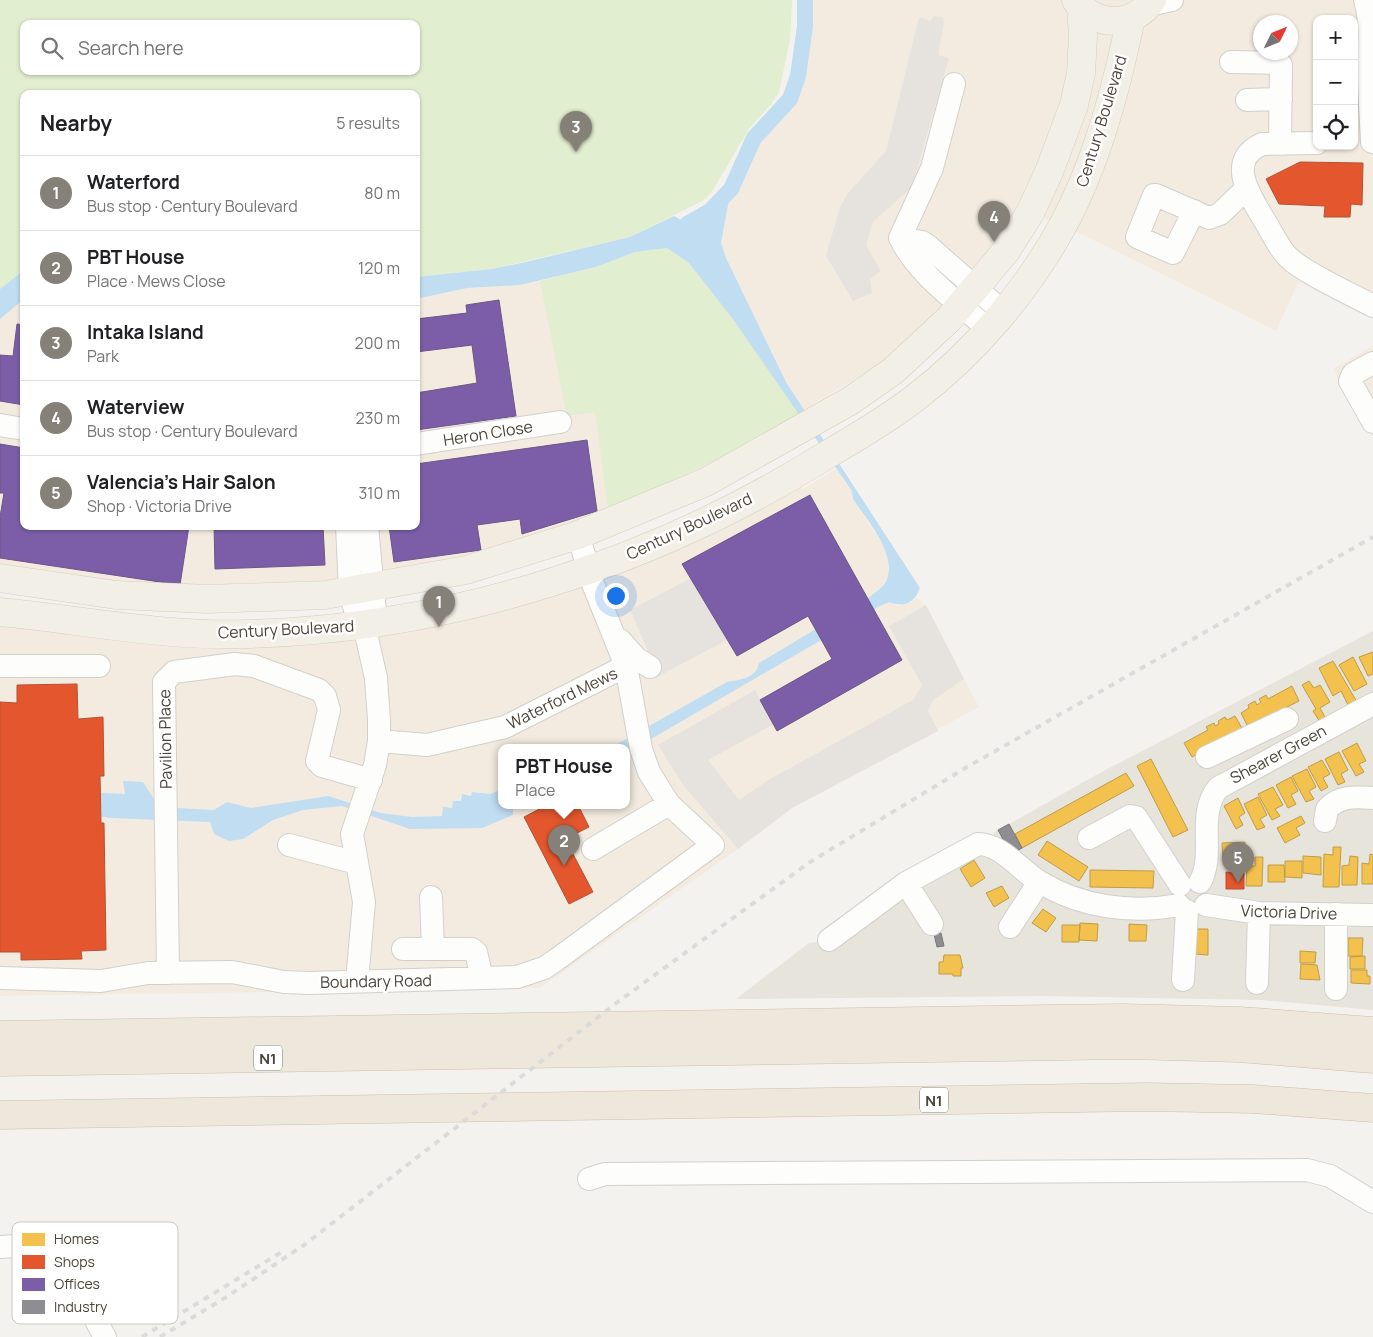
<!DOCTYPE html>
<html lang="en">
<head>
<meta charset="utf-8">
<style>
	:root { --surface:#fff; --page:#f6f6f6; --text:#202124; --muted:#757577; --line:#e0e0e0; --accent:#868178 }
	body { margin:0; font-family:Manrope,sans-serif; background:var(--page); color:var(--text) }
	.controls { position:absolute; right:15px; top:15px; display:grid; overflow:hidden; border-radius:10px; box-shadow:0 1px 4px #0004 }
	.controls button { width:45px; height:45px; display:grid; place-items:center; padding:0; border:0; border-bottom:1px solid var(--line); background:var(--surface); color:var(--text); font:25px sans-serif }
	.compass { position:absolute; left:1253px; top:15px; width:45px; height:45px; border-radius:50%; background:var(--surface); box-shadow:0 1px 4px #0004; rotate:47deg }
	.you { position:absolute; left:615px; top:595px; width:18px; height:18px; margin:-12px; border:4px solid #fff; border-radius:50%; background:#1a73e8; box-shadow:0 0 0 8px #1a73e833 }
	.badge { display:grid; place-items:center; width:32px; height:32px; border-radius:50%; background:var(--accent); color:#fff; font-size:16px; font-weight:700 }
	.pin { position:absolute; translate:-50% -41px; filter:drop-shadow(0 1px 2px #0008) }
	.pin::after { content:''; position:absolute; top:26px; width:18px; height:15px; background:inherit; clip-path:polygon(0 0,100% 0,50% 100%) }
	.popup { position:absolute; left:498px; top:744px; width:132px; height:65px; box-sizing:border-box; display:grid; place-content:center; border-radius:10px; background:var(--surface); filter:drop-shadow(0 1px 4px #0005); font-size:16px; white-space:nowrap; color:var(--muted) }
	.popup b { font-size:19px; color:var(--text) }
	.popup::after { content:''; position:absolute; left:50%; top:100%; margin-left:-10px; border:10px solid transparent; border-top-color:var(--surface) }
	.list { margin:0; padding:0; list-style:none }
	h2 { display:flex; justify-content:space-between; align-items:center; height:65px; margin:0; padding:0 20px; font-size:21px }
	h2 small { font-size:16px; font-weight:400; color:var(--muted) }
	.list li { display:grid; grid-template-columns:32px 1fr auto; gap:15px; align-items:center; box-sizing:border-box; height:75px; padding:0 20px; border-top:1px solid var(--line) }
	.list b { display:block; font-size:19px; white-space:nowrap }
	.list p { margin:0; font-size:16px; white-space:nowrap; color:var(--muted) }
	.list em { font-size:16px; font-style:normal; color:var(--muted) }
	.icon { flex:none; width:28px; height:28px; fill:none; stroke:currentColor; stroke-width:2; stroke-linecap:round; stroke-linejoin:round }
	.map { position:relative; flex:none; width:1373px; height:1337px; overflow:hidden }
	.search { position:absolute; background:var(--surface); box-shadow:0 1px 4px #0004; left:20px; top:20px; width:400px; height:55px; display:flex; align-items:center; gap:12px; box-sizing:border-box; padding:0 18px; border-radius:10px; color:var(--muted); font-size:19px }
	.panel { position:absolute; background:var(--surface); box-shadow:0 1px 4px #0004; left:20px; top:90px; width:400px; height:440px; border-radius:10px }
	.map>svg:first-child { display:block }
	.residential { fill:#e7e4dc }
	.commercial { fill:#f3ebdf; fill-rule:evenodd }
	.green { fill:#e1eecf; fill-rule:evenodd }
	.parking { fill:#e6e3df }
	.water { fill:#c0ddf1 }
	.homes { fill:#f2c14e; stroke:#c09c48 }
	.shops { fill:#e4572e; stroke:#b65131 }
	.offices { fill:#7b5ea7; stroke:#6d5686 }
	.industry { fill:#8d8d92; stroke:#797777 }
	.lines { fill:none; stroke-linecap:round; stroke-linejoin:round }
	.canal { stroke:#c0ddf1; stroke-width:16 }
	.minor-casing { stroke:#d2d0cb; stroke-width:24 }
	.major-casing { stroke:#d6cebb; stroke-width:29 }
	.highway-casing { stroke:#ccbfa9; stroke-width:29 }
	.minor { stroke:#fdfdfc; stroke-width:22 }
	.major { stroke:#f2efe6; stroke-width:28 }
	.highway { stroke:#ede8db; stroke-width:28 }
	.rail { stroke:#dbdbda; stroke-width:4; stroke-dasharray:6 6; stroke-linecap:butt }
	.labels { text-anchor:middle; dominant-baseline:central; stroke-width:5; stroke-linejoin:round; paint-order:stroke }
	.shield { fill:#fff; stroke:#817c74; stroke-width:1 }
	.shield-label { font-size:15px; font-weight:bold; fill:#4b4439 }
	.street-label { font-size:16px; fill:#4b4439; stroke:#fff }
	.key { fill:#fff; stroke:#c9c7c4; stroke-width:1 }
	.key-label { font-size:14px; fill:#4b4439 }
</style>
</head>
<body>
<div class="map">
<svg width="1373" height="1337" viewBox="0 0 1373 1337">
	<rect width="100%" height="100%" fill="#f4f2ee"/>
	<path class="residential" d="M1373,631V1010L1262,1000L1041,996L736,999L809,943L829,940L988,844L995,832L1096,775Z"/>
	<path class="commercial" d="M805,0H1373V317L1301,277L1276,331L1083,235L1022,208L1000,245L917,336L885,360L804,410L786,382L726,258L721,243L731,189L754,138L790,99L798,76L805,26ZM1317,19H1354V146H1317ZM1260,22H1290V52H1260Z
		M554,278L800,413L768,433L698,469L640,495L573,522L463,556L330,580L208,585L117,581L0,566V319L24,299V526H416V299L467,288L520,285Z
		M1373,346V437L1333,369Z
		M837,468L852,491L853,499L883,545L888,559L889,573L883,585L889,602L899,606L908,604L917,598L926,605L979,707L792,808L738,849L540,988L0,996V619L401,624L797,480L803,489ZM502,747H626V805H502Z"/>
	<path class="green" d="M0,0H792V4L790,40L779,92L772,103L749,129L713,190L704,200L630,237L492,269L416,277V94H24V270L0,289ZM24,24H416V71H24Z
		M667,248L689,263L735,322L800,413C739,451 674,481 608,508L595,412L567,416L540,281L596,267L635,252Z"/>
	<path class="parking" d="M934,16L943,17L944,23L938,55L949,58L912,187L873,222L866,245L881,271L870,279L872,293L853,301L826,256L840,207L848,193L886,151L919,17L930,21Z
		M691,578L727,640L659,676L630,610Z
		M926,605L964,679L933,700L928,711L938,731L792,808L738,849L683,785L658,745L755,690L774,724L708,760L739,800L770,779L913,700L922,685L889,626Z"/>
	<path class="water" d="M731,189L721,243L726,258L786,382L920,588C914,603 905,608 889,602L878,607L627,753L626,747H612L727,682C740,680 757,678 759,663L871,596C874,593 879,590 883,586C903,561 867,520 853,499L852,491L735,322L689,263L667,248L635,252L596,267L520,285L467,288L416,299V277L492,269L530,261L630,237L674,216L688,224L710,211Z
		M24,270V299L0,319V289Z
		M123,781L143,782L159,807L214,810L227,802L251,808L328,796L381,813L412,817L442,816L443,807L452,808L453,801H461L462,794L471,796L472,792L490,794L501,790L502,805H526L524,808H513V815L482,828L410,829L342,806L303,810L273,820L243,839L229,841L214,834L210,822L112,818L0,803V788L125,794Z"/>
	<path class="homes" d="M1373,652V674L1368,676L1359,657Z
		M1353,657L1367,684L1354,691L1339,665Z
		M1333,661L1357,702L1349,707L1341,691L1333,696L1319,668Z
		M1309,681L1314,688L1320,685L1330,702L1320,708L1326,719L1320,722L1313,711L1316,709L1302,685Z
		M1292,686L1299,701L1248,727L1241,713L1249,708L1248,705L1255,701L1257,705L1261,702L1259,699L1266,695L1268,699Z
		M1235,716L1243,730L1192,757L1184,743L1208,730L1206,727L1214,723L1215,726L1219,724L1218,721L1225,717L1227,720Z
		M1357,743L1366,761L1359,764L1364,772L1356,776L1342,751Z
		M1339,752L1348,770L1341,774L1345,782L1338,785L1325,759Z
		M1151,759L1188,830L1173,837L1137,766Z
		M1322,760L1330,774L1323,778L1328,787L1321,791L1308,767Z
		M1307,769L1316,787L1309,791L1314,799L1306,802L1292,776Z
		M1126,773L1134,786L1022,848L1015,834Z
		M1291,777L1298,791L1291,795L1296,804L1288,808L1276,785Z
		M1273,787L1283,805L1275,809L1280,816L1272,820L1258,794Z
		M1258,797L1267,815L1260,819L1265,827L1257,830L1244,804Z
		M1238,798L1245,813L1239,817L1243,825L1236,829L1224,806Z
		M1301,816L1305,823L1296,828L1300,835L1285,843L1277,828Z
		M1047,841L1088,867L1079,881L1038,855Z
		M1245,842V859L1223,860L1222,843Z
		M1333,847H1341L1339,887H1323L1324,854L1333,855Z
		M1370,854L1373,855V884H1362V863L1369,864Z
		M1303,856L1321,857V875L1303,873Z
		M1350,856L1358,857L1357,885H1342V866L1349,865Z
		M1255,857H1263L1262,886H1246L1247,866H1255Z
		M974,860L985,878L971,887L960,869Z
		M1285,861H1302V878L1285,877Z
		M1268,865H1284L1285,882H1268Z
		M1090,870L1154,871L1153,888L1090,887Z
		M1002,886L1009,898L994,907L986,893Z
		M1043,909L1056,918L1046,932L1032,923Z
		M1080,923L1098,924L1097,941L1079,940Z
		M1129,924L1147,925L1146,941H1129Z
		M1062,925H1080L1079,942H1062Z
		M1195,929H1208V955L1193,954Z
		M1348,938H1363L1362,956H1348Z
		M1300,951L1316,952L1315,963H1300Z
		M944,955H960L963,968H961V976H953V974H939V962H943Z
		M1365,956V969H1350V957Z
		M1301,964L1317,965L1320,980L1300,979Z
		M1351,970H1367V976H1370V984L1351,983Z"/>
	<path class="shops" d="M1300,162L1363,163L1362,205L1351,204L1350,217H1324L1325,206L1279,204L1266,179Z
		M77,684L78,719L103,717L104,776H100L101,823H104L106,950L81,951L82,959L21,960V952H0V702L17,703V685Z
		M547,805H578L589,827L565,839L593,892L569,904L524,817Z
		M1226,872L1244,873V889H1226Z"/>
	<path class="offices" d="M499,300L516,416L416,430V393L477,383L472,345L416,352V319L467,313L466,305Z
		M17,324L24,325V405L0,401V355L13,356Z
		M587,440L597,511L522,534L520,519L477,525L481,550L394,562L389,526H416V464Z
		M0,444L24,448V526H189L180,585L0,558V517L4,493H0Z
		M810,495L902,660L777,731L760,700L832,659L808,616L737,656L682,564Z
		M214,526H323L325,565L215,569Z"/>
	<path class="industry" d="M1009,824L1022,848L1011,854L998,830Z
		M941,933L944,946L937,947L934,934Z"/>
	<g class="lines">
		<path class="canal" d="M687,224L710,211L731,189L754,138L790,99L798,76L805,26V0"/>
		<g class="minor-casing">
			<path id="minor" d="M1365,0C1372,23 1368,49 1369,73C1369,96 1371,119 1372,142
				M1149,5L1172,0
				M1231,62L1279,63L1281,65L1280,144
				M1247,100L1281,99
				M1317,143L1262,144C1224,161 1252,199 1266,223C1273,234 1279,249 1289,258C1306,274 1351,294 1373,306
				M1194,211L1173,253L1137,237L1154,195H1156L1209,218L1220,214L1246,189
				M900,238L932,168L954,84
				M900,238L922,242L928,246L1003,312
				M900,238C919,276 957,301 988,329
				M1373,363L1353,374L1350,381L1373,422
				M0,425L24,429
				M416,444L560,422
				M347,526L350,591L359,625L366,634L376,678L379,720V741L375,765L352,834L364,902L357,981
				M366,634L376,623L367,526
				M620,640L636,658L650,667
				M0,666H99
				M379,741L427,745L505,727L626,666
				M1207,757L1287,719
				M1325,821L1327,809C1340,795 1356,797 1373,798
				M1089,838L1130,816L1136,817L1180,885
				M289,845L357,863
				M593,849L669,804
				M1200,882C1216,854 1196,815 1218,788L1373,704
				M906,883L932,924
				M431,897L433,948
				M1206,905L1259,913L1373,915
				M1010,927L1039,882
				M829,940L906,883L978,844C1001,844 1019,869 1038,881C1080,907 1131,914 1179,905
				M403,949H472L476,952L482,978
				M168,973L164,682L174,672L235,664L254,666L319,690L325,696L329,710L317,761L322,766L371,780
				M0,978L101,981L148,973L232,972L284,982L309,983L517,977L544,968L556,960L713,845L669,804L649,772L641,749L626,666L593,584L578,535
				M1183,980L1187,911
				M1257,983L1259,913
				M1336,989V914
				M589,1179L605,1174L1307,1170L1330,1176L1373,1202
				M0,1247C11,1246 24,1245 35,1247C68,1255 89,1310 105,1337"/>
		</g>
		<g class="major-casing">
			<path id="major" d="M1076,0C1095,28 1133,28 1152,0
				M0,578L116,595L208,599L325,595L466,570L578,535L706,482L850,401L893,371L949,319L1006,251L1030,213L1049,172L1074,105L1081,73L1083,36L1081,7
				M0,612C83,620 164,637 248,634C452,628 652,564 825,456C855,438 887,420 915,398C974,353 1026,292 1062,227C1097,163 1116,89 1131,18"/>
		</g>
		<g class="highway-casing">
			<path id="highway" d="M0,1035L1123,1018L1240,1021L1373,1031
				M0,1062L1129,1045L1239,1048L1373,1059
				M0,1115L1146,1097L1253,1099L1373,1108"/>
		</g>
		<use href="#minor" class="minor"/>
		<use href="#major" class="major"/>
		<use href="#highway" class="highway"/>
		<path class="rail" d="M142,1337L285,1250
			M160,1337L228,1296L304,1245L619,1001L810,862L967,767L1373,537"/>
	</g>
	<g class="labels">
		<g class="shield">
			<rect x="254" y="1045.5" width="28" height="25" rx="4"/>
			<rect x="920" y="1087.5" width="28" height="25" rx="4"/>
		</g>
		<g class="shield-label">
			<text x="268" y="1058">N1</text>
			<text x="934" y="1100">N1</text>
		</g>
		<g class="street-label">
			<text transform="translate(1101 121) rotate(-73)">Century Boulevard</text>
			<text transform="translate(488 433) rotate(-9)">Heron Close</text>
			<text transform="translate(689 526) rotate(-25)">Century Boulevard</text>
			<text transform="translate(286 629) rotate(-3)">Century Boulevard</text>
			<text transform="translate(562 698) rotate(-26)">Waterford Mews</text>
			<text transform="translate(165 739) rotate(-91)">Pavilion Place</text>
			<text transform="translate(1278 754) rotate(-28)">Shearer Green</text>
			<text transform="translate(1289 912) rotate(2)">Victoria Drive</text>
			<text transform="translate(376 981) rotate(-1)">Boundary Road</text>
		</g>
	</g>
	<rect x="12" y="1222" width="166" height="102" rx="8" class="key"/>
	<rect x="22" y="1233" width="23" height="13" fill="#f2c14e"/>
	<rect x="22" y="1255" width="23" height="14" fill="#e4572e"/>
	<rect x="22" y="1278" width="23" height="13" fill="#7b5ea7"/>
	<rect x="22" y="1300" width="23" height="14" fill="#8d8d92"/>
	<g class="key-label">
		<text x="54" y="1244">Homes</text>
		<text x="54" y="1267">Shops</text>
		<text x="54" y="1289">Offices</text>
		<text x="54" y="1312">Industry</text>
	</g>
</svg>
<div class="controls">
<button>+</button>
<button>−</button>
<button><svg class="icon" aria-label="locate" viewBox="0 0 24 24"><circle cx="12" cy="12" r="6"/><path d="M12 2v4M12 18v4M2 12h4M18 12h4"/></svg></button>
</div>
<svg class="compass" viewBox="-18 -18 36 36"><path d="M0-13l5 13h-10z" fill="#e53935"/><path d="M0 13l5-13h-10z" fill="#757577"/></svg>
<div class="you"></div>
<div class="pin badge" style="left:439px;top:627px">1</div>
<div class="pin badge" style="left:564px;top:866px">2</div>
<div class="popup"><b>PBT House</b>Place</div>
<div class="pin badge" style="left:576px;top:152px">3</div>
<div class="pin badge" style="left:994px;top:242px">4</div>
<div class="pin badge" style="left:1238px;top:883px">5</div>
<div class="search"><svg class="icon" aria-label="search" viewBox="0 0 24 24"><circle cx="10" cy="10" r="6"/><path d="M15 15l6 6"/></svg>Search here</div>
<section class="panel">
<h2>Nearby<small>5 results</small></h2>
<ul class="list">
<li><span class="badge">1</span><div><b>Waterford</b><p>Bus stop · Century Boulevard</p></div><em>80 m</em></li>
<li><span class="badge">2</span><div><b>PBT House</b><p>Place · Mews Close</p></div><em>120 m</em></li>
<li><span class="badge">3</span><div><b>Intaka Island</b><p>Park</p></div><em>200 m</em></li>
<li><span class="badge">4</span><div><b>Waterview</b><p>Bus stop · Century Boulevard</p></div><em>230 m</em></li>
<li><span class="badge">5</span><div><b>Valencia's Hair Salon</b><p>Shop · Victoria Drive</p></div><em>310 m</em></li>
</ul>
</section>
</div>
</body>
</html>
